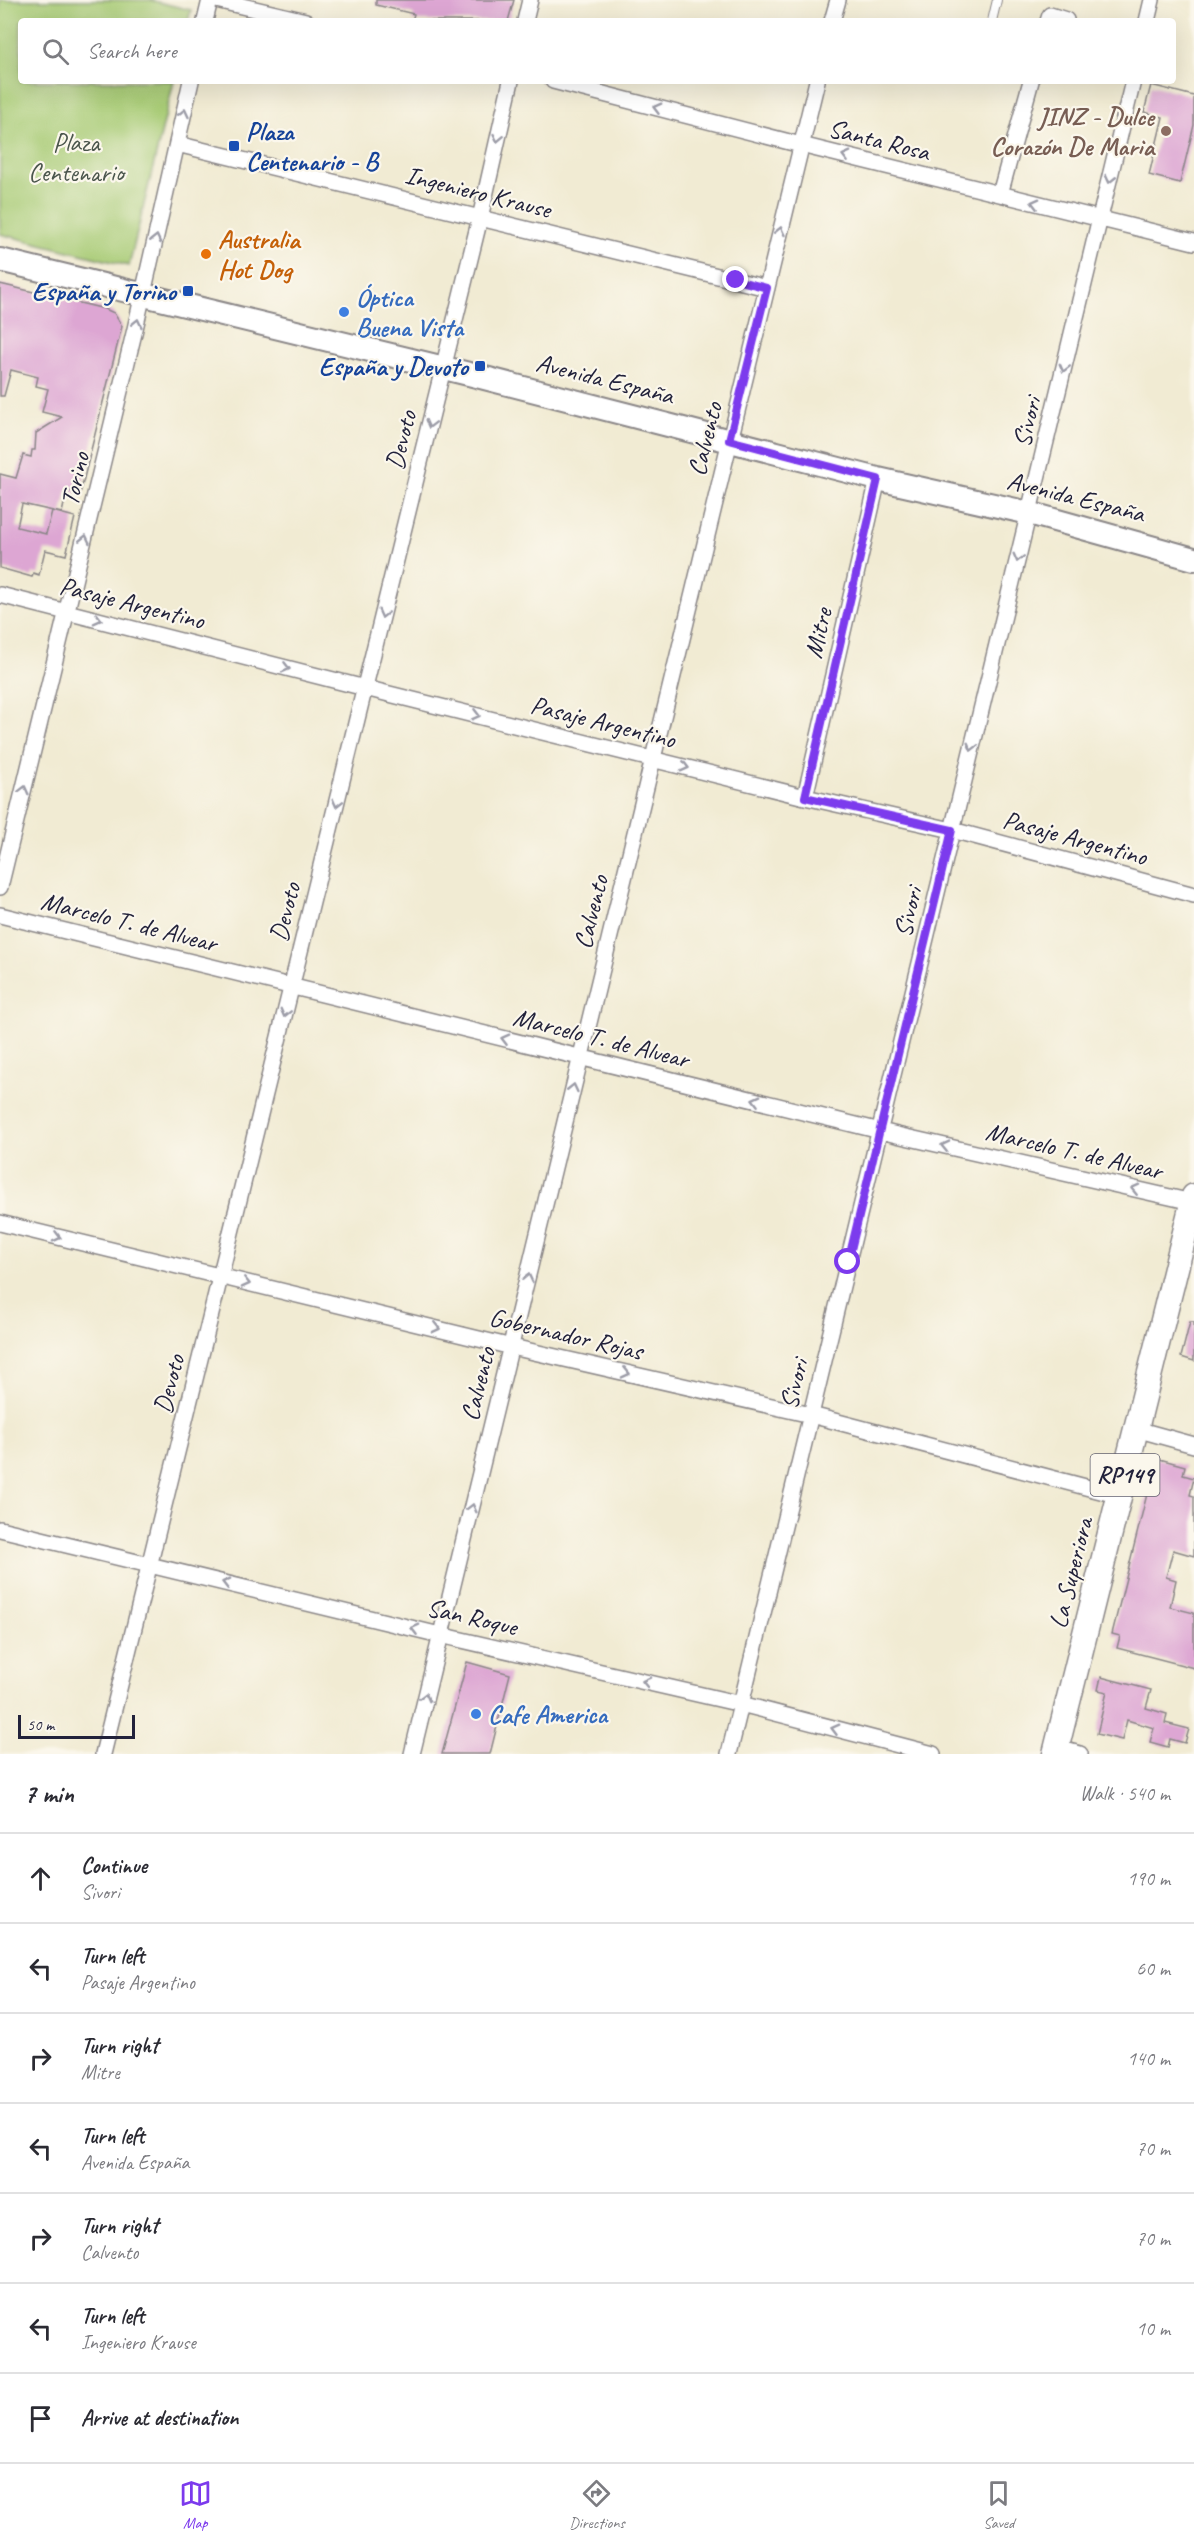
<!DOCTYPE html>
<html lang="en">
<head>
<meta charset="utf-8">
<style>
	:root { --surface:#fff; --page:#f2f2f3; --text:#2b2b33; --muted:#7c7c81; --line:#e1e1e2; --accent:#7c3aed }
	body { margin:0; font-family:Caveat,sans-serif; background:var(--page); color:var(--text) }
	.scale { position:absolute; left:18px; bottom:15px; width:117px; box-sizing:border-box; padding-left:6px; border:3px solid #22223b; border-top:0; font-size:16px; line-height:21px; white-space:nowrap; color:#22223b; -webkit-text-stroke:4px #fbf7ec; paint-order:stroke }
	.stop { position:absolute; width:18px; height:18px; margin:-14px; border:4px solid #7c3aed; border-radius:50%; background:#fff }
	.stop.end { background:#7c3aed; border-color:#fff; box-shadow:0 2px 6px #0008 }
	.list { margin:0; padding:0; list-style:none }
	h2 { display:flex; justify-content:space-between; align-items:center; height:78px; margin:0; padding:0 24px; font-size:26px }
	h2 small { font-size:20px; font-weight:400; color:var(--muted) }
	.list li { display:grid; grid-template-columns:39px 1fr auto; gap:18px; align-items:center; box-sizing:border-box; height:90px; padding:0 24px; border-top:2px solid var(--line) }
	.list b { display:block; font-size:22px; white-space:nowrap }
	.list p { margin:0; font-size:20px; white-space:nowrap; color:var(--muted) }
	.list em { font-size:20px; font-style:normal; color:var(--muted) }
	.icon { flex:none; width:33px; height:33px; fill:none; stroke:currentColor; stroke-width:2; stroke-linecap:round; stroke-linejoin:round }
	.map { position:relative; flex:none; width:1194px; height:1754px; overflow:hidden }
	.search { position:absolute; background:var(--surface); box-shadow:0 6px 24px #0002; left:18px; right:18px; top:18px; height:66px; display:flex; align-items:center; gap:15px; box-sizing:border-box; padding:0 21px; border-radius:6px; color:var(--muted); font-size:22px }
	.sheet { height:708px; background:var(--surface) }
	nav { display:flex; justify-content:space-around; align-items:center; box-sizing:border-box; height:84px; border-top:2px solid var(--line); background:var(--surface); font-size:16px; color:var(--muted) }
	nav a { display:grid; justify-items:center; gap:3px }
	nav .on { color:var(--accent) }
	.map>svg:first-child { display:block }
	.green { fill:#a7cb75; stroke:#647658; stroke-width:1.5 }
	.building { fill:#dda6d3 }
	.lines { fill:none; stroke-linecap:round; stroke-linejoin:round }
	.lane-casing { stroke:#8a8687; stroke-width:10 }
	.street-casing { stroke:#8a8687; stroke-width:18 }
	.secondary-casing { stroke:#8a8687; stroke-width:26 }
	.primary-casing { stroke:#8a8687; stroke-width:27 }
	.lane { stroke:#fff; stroke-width:8 }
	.street { stroke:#fff; stroke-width:15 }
	.secondary { stroke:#fff; stroke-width:22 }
	.primary { stroke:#fff; stroke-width:24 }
	.oneway { stroke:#9c9ca7 }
	.route { stroke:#7c3aed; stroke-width:8 }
	.education-dot { fill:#8d6e63; stroke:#fbf7ec; stroke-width:2 }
	.transit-dot { fill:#1a4fb4; stroke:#fbf7ec; stroke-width:2 }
	.food-dot { fill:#e8710a; stroke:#fbf7ec; stroke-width:2 }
	.shop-dot { fill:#3f7fe0; stroke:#fbf7ec; stroke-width:2 }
	.labels { text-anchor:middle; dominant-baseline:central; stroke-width:4.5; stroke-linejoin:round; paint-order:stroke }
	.shield { fill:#fbf7ec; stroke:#636270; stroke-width:1.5 }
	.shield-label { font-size:24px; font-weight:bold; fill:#22223b }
	.education-label { font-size:26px; font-weight:bold; fill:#785e54; stroke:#fbf7ec; text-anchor:end }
	.transit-label { font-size:26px; font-weight:bold; fill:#164399; stroke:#fbf7ec; text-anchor:end }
	.street-label { font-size:26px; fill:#22223b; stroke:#fbf7ec }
	.park-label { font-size:26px; fill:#4a554c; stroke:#fbf7ec }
	.food-label { font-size:26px; font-weight:bold; fill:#c56008; stroke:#fbf7ec; text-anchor:start }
	.shop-label { font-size:26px; font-weight:bold; fill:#366cbe; stroke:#fbf7ec; text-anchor:start }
</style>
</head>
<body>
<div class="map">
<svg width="1194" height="1754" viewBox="0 0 1194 1754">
	<rect width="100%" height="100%" fill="#fbf7ec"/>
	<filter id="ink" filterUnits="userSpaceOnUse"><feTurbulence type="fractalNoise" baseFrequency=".0167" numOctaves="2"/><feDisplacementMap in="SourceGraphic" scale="12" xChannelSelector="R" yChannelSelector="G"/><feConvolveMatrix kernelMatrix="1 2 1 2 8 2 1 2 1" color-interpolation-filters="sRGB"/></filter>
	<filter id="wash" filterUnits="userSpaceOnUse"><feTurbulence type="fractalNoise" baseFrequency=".008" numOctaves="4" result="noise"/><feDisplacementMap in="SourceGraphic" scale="24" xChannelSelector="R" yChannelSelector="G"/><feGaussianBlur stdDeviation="1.35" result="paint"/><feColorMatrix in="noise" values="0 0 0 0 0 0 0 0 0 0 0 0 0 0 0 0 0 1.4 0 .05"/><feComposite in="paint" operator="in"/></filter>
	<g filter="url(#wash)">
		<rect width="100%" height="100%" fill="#f1ebd3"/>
		<path class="green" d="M0,0H150L191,10L188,21H21V81H174L129,266L0,234Z"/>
		<g id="blocks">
			<path class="building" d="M376,0H514L508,21H412L414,14L376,5Z
				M1151,85L1194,96V125L1180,183L1149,175L1163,117L1144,112Z
				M0,284L105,309L114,313L122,326L80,494L67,490L62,513L22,504L17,527L46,534L52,511L75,517L66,555L45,550L39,575L33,573L32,577L0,568V474L16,478L23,455L31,457L32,450H35L36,433L62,417L42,412L48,389L36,386L38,377L11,370L4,396H0Z
				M1190,1322H1194V1361L1181,1357Z
				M1156,1458L1185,1466L1183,1475L1194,1478L1190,1495L1194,1496V1556L1173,1550L1166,1577L1176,1580L1170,1607L1194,1613V1668L1117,1648L1120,1636L1112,1634Z
				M467,1662L510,1674L490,1754H442Z
				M1101,1677L1151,1690L1146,1708L1167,1714L1165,1723L1189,1729L1185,1743L1170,1739L1168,1747L1150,1742L1154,1728L1127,1720L1122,1740L1097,1734L1107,1692L1098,1690Z"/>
		</g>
	</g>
	<g filter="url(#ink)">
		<use href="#blocks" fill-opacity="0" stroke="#8a8687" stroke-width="1.5"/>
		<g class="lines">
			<g class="lane-casing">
				<path id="lane" d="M992,21L997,0"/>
			</g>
			<g class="street-casing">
				<path id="street" d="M216,0L306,21
					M205,21L210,0
					M525,21L530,0
					M832,21L838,0
					M1048,21L1050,15L1066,20
					M1147,21L1152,0
					M553,81L801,145L1194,242
					M177,144L767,288
					M1000,194L1031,81
					M0,595L365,688L805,797L952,830L1194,895
					M805,797L878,479
					M0,887L135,329L191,81
					M0,915L901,1136L1192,1202
					M0,1223L512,1347L811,1415L1120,1496
					M1136,1429L1194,1445
					M0,1529L440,1635L741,1704L933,1754
					M1057,1748L1080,1754
					M103,1754L480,218L511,81
					M412,1754L817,81
					M729,1754L1133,81"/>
			</g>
			<g class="secondary-casing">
				<path id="secondary" d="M0,260L477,376L878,479L1029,513L1194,559"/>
			</g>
			<g class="primary-casing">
				<path id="primary" d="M1055,1754L1194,1196"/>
			</g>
			<use href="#lane" class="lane"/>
			<use href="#street" class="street"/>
			<use href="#secondary" class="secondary"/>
			<use href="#primary" class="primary"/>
		</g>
		<defs><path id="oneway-chevron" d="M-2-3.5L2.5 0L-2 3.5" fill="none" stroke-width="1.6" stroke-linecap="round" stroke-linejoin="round" transform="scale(1.5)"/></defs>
		<g class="oneway">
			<use href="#oneway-chevron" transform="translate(657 108) rotate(-165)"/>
			<use href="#oneway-chevron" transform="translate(184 113) rotate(-77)"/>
			<use href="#oneway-chevron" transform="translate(498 138) rotate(102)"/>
			<use href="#oneway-chevron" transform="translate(846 156) rotate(-166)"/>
			<use href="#oneway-chevron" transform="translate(1110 179) rotate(103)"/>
			<use href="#oneway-chevron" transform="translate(1035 203) rotate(-166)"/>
			<use href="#oneway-chevron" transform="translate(780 231) rotate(-77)"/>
			<use href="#oneway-chevron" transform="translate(156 239) rotate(-77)"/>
			<use href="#oneway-chevron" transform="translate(137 323) rotate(-77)"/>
			<use href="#oneway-chevron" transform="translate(1064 368) rotate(104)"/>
			<use href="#oneway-chevron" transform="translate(430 424) rotate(104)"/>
			<use href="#oneway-chevron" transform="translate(85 539) rotate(-77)"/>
			<use href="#oneway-chevron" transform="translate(1018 558) rotate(104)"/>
			<use href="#oneway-chevron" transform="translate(383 614) rotate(104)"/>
			<use href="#oneway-chevron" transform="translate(98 619) rotate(14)"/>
			<use href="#oneway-chevron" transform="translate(286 668) rotate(14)"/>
			<use href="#oneway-chevron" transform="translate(476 715) rotate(14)"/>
			<use href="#oneway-chevron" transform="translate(972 747) rotate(104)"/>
			<use href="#oneway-chevron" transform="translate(685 767) rotate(14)"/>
			<use href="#oneway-chevron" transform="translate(24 790) rotate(-76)"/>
			<use href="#oneway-chevron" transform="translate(337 803) rotate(104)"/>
			<use href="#oneway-chevron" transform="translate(285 1013) rotate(104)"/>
			<use href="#oneway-chevron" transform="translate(505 1039) rotate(-166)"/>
			<use href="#oneway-chevron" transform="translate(573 1088) rotate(-77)"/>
			<use href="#oneway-chevron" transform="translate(756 1100) rotate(-166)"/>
			<use href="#oneway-chevron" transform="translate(945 1146) rotate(-167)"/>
			<use href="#oneway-chevron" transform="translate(1135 1189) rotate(-167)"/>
			<use href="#oneway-chevron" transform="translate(57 1237) rotate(14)"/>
			<use href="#oneway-chevron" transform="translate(528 1278) rotate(-77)"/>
			<use href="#oneway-chevron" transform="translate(246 1283) rotate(13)"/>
			<use href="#oneway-chevron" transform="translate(436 1328) rotate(13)"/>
			<use href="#oneway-chevron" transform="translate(626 1373) rotate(13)"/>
			<use href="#oneway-chevron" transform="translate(472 1508) rotate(-76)"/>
			<use href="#oneway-chevron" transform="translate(226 1583) rotate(-166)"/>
			<use href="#oneway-chevron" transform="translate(415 1629) rotate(-166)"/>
			<use href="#oneway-chevron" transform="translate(646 1682) rotate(-167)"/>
			<use href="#oneway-chevron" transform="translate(425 1697) rotate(-76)"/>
			<use href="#oneway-chevron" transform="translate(835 1729) rotate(-165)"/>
		</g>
	</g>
	<g class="lines" filter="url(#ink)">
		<path class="route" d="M736,280L767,288L729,440L878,479L805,797L952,830L848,1262"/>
	</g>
	<circle class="education-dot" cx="1166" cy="131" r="6"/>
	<g class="transit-dot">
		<rect x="228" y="140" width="12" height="12" rx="3"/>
		<rect x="182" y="285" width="12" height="12" rx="3"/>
		<rect x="474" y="360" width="12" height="12" rx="3"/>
	</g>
	<circle class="food-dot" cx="206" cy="254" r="6"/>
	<g class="shop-dot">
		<circle cx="344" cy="312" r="6"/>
		<circle cx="476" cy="1714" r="6"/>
	</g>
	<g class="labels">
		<rect class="shield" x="1090.5" y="1454" width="69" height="42" rx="4.5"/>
		<g class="shield-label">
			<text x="1125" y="1475">RP149</text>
		</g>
		<g class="education-label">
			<text x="1154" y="116">JINZ - Dulce<tspan x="1154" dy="30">Corazón De Maria</tspan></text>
		</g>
		<g class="transit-label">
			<text x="246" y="131" text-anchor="start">Plaza<tspan x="246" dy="30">Centenario - B</tspan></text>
			<text x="176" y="291">España y Torino</text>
			<text x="468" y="366">España y Devoto</text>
		</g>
		<g class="street-label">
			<text transform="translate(879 140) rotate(14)">Santa Rosa</text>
			<text transform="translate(478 192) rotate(14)">Ingeniero Krause</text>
			<text transform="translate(605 379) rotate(14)">Avenida España</text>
			<text transform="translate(1027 422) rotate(-76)">Sivori</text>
			<text transform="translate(705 439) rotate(-76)">Calvento</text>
			<text transform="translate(401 440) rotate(-76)">Devoto</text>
			<text transform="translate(75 479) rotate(-77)">Torino</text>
			<text transform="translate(1076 497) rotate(14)">Avenida España</text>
			<text transform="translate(132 603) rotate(14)">Pasaje Argentino</text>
			<text transform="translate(818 633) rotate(-77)">Mitre</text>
			<text transform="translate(603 722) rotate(14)">Pasaje Argentino</text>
			<text transform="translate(1075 838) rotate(15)">Pasaje Argentino</text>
			<text transform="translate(285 912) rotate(-76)">Devoto</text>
			<text transform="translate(591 912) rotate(-76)">Calvento</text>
			<text transform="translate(908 912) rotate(-76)">Sivori</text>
			<text transform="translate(129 922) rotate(14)">Marcelo T. de Alvear</text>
			<text transform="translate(601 1038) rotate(14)">Marcelo T. de Alvear</text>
			<text transform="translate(1074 1151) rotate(13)">Marcelo T. de Alvear</text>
			<text transform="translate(566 1334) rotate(13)">Gobernador Rojas</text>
			<text transform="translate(169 1384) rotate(-76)">Devoto</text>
			<text transform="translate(478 1384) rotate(-76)">Calvento</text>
			<text transform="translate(794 1384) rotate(-76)">Sivori</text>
			<text transform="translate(1071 1573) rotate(-76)">La Superiora</text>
			<text transform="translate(472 1617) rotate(13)">San Roque</text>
		</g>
		<g class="park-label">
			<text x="76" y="142">Plaza<tspan x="76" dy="30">Centenario</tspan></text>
		</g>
		<g class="food-label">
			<text x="218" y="239">Australia<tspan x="218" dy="30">Hot Dog</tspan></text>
		</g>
		<g class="shop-label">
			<text x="356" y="297">Óptica<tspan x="356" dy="30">Buena Vista</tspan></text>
			<text x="488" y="1714">Cafe America</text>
		</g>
	</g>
</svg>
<div class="scale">50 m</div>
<div class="stop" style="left:848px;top:1262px"></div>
<div class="stop end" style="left:736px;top:280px"></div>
<div class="search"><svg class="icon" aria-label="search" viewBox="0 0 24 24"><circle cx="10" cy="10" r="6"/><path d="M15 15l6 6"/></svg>Search here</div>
</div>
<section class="sheet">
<h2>7 min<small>Walk · 540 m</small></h2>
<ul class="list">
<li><svg class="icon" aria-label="ahead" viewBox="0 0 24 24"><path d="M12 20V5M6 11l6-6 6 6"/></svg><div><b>Continue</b><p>Sivori</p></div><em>190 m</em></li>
<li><svg class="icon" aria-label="left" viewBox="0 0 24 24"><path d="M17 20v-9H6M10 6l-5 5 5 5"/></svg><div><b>Turn left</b><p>Pasaje Argentino</p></div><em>60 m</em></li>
<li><svg class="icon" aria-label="right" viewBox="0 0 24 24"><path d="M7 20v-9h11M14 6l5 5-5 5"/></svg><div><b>Turn right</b><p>Mitre</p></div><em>140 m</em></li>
<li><svg class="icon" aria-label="left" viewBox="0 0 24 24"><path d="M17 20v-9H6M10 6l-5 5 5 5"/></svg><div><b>Turn left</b><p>Avenida España</p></div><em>70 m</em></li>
<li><svg class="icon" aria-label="right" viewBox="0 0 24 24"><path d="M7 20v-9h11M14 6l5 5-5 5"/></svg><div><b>Turn right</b><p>Calvento</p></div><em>70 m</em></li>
<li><svg class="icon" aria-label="left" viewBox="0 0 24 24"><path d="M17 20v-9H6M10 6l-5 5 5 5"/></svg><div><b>Turn left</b><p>Ingeniero Krause</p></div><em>10 m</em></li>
<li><svg class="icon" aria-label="arrive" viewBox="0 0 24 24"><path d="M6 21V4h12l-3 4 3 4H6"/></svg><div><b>Arrive at destination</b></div></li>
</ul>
</section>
<nav>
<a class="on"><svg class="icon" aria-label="map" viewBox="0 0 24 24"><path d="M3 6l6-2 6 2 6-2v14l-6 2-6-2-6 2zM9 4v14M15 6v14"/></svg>Map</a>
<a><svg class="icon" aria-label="directions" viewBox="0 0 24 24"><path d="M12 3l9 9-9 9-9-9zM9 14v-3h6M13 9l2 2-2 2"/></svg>Directions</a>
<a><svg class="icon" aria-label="saved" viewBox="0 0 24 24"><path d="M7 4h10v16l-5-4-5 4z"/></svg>Saved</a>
</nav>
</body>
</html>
